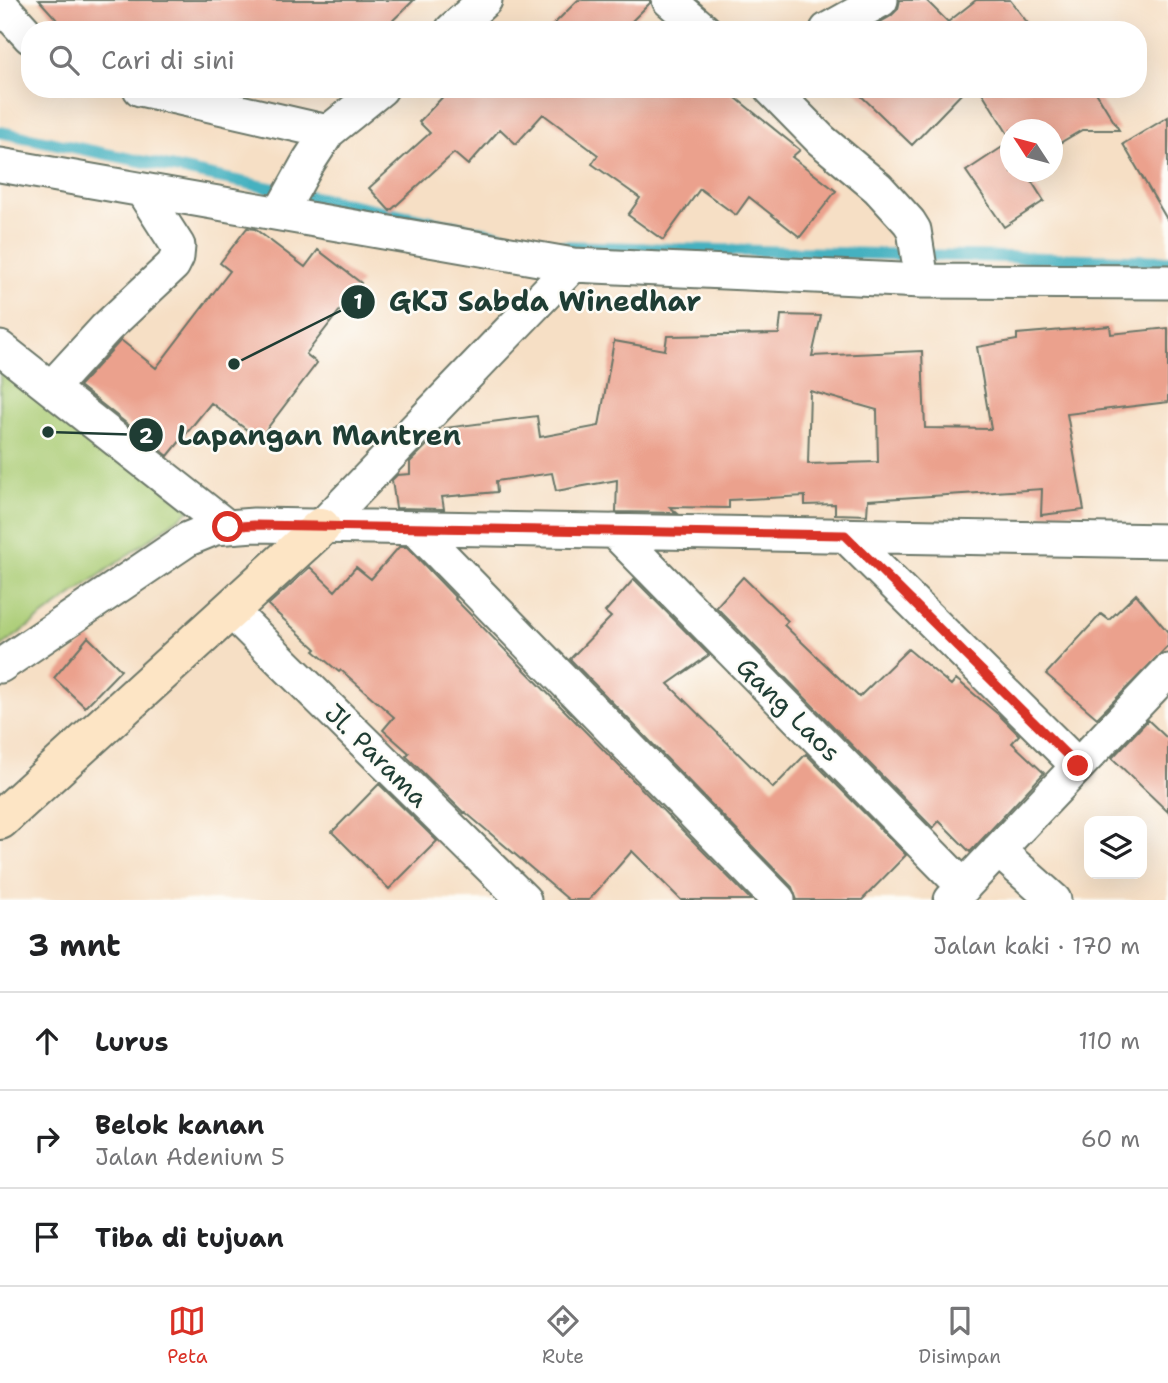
<!DOCTYPE html>
<html lang="id">
<head>
<meta charset="utf-8">
<style>
	:root { --surface:#fff; --page:#f6f6f6; --text:#202124; --muted:#757577; --line:#e0e0e0; --accent:#d93025 }
	body { margin:0; font-family:"Shantell Sans",sans-serif; background:var(--page); color:var(--text) }
	.controls { position:absolute; right:21px; bottom:21px; display:grid; overflow:hidden; border-radius:14px; box-shadow:0 7px 28px #0002 }
	.controls button { width:63px; height:63px; display:grid; place-items:center; padding:0; border:0; border-bottom:2px solid var(--line); background:var(--surface); color:var(--text); font:35px sans-serif }
	.compass { position:absolute; left:1000px; top:119px; width:63px; height:63px; border-radius:50%; background:var(--surface); box-shadow:0 7px 28px #0002; rotate:306deg }
	.stop { position:absolute; width:21px; height:21px; margin:-16px; border:5px solid #d93025; border-radius:50%; background:#fff }
	.stop.end { background:#d93025; border-color:#fff; box-shadow:0 2px 7px #0008 }
	.list { margin:0; padding:0; list-style:none }
	h2 { display:flex; justify-content:space-between; align-items:center; height:91px; margin:0; padding:0 28px; font-size:30px }
	h2 small { font-size:23px; font-weight:400; color:var(--muted) }
	.list li { display:grid; grid-template-columns:46px 1fr auto; gap:21px; align-items:center; box-sizing:border-box; height:98px; padding:0 28px; border-top:2px solid var(--line) }
	.list b { display:block; font-size:26px; white-space:nowrap }
	.list p { margin:0; font-size:23px; white-space:nowrap; color:var(--muted) }
	.list em { font-size:23px; font-style:normal; color:var(--muted) }
	.icon { flex:none; width:38px; height:38px; fill:none; stroke:currentColor; stroke-width:2; stroke-linecap:round; stroke-linejoin:round }
	.map { position:relative; flex:none; width:1168px; height:900px; overflow:hidden }
	.search { position:absolute; background:var(--surface); box-shadow:0 7px 28px #0002; left:21px; right:21px; top:21px; height:77px; display:flex; align-items:center; gap:18px; box-sizing:border-box; padding:0 24px; border-radius:28px; color:var(--muted); font-size:26px }
	.sheet { height:385px; background:var(--surface) }
	nav { display:flex; justify-content:space-around; align-items:center; box-sizing:border-box; height:98px; border-top:2px solid var(--line); background:var(--surface); font-size:19px; color:var(--muted) }
	nav a { display:grid; justify-items:center; gap:4px }
	nav .on { color:var(--accent) }
	.map>svg:first-child { display:block }
	.green { fill:#aacc75; stroke:#648454; stroke-width:2 }
	.lines { fill:none; stroke-linecap:round; stroke-linejoin:round }
	.stream { stroke:#44b1c0; stroke-width:12 }
	.building { fill:#eba18d; fill-rule:evenodd }
	.street-casing { stroke:#6a7667; stroke-width:37 }
	.secondary-casing { stroke:#6a7667; stroke-width:42 }
	.street { stroke:#fff; stroke-width:33 }
	.secondary { stroke:#fde5c5; stroke-width:38 }
	.route { stroke:#d93025; stroke-width:9 }
	.labels { text-anchor:middle; dominant-baseline:central; stroke-width:5; stroke-linejoin:round; paint-order:stroke }
	.street-label { font-size:26px; fill:#1f3d34; stroke:#fdfcf7 }
	.leader { fill:none; stroke:#1f3d34; stroke-width:2.5 }
	.callout-dot { fill:#1f3d34; stroke:#fdfcf7; stroke-width:2.5 }
	.mark-label { font-size:21px; text-anchor:middle; font-weight:bold; fill:#fff }
	.callout-label { font-size:28px; text-anchor:middle; font-weight:bold; fill:#1f3d34; stroke:#fdfcf7; stroke-width:5; stroke-linejoin:round; paint-order:stroke }
</style>
</head>
<body>
<div class="map">
<svg width="1168" height="900" viewBox="0 0 1168 900">
	<rect width="100%" height="100%" fill="#fdfcf7"/>
	<filter id="ink" filterUnits="userSpaceOnUse"><feTurbulence type="fractalNoise" baseFrequency=".0143" numOctaves="2"/><feDisplacementMap in="SourceGraphic" scale="14" xChannelSelector="R" yChannelSelector="G"/><feConvolveMatrix kernelMatrix="1 2 1 2 8 2 1 2 1" color-interpolation-filters="sRGB"/></filter>
	<filter id="wash" filterUnits="userSpaceOnUse"><feTurbulence type="fractalNoise" baseFrequency=".00686" numOctaves="4" result="noise"/><feDisplacementMap in="SourceGraphic" scale="28" xChannelSelector="R" yChannelSelector="G"/><feGaussianBlur stdDeviation="1.57" result="paint"/><feColorMatrix in="noise" values="0 0 0 0 0 0 0 0 0 0 0 0 0 0 0 0 0 1.4 0 .05"/><feComposite in="paint" operator="in"/></filter>
	<g filter="url(#wash)">
		<rect width="100%" height="100%" fill="#f6dfc5"/>
		<path class="green" d="M0,354L190,510L0,647Z"/>
		<g class="lines">
			<path class="stream" d="M0,132L517,239
				M552,246L1168,261"/>
		</g>
		<g id="blocks">
			<path class="building" d="M39,0H414L383,30H66Z
				M578,0H650V3L623,30H548Z
				M900,0H926L948,22L976,0H1010L1033,30H867L891,16L898,9Z
				M450,89H725L800,150L792,157L836,191L800,237L749,197L736,215L700,189L663,240L628,215L640,198L592,164L598,155L543,114L516,144L500,129L468,165L454,153L390,211L369,188L430,133L419,122Z
				M854,89H966L912,145Z
				M980,89H1094L1119,130H1082L1053,147V130H1011V139Z
				M1168,117V221L1123,144Z
				M1010,142L1011,172H1029L1035,180L1032,182L1044,201L1004,227L966,171Z
				M247,228L255,229L305,267L318,250L361,283L306,354L317,363L259,439L211,403L168,456L79,386L121,340L156,368L230,271L220,263Z
				M781,315L821,316L812,356L922,351L925,428L991,429L977,347L1017,340V334L1110,326L1111,334L1168,328V402L1067,414L1084,510L1041,515L1042,489L868,500L867,515L835,514V504L805,505V496L729,500V508L670,507L677,513L616,512L617,480L556,491L552,473L496,481L497,492L442,497L444,509L396,508L392,480L397,475L410,474V462L428,444L446,443L445,428L537,416L540,437L599,426L614,341L665,350L667,336L779,334ZM810,391L877,410L878,462L808,464Z
				M399,547H407L456,598L455,599L751,900H681L632,851L589,900H569L465,812L464,813L406,756L409,753L383,730L394,717L341,670L339,672L314,651L316,649L268,605L310,567L335,591L356,567L371,579Z
				M743,577L788,621L784,625L859,697L908,649L951,685L956,679L999,715L1019,735L1012,743L1044,773L970,852L939,821L933,828L716,607Z
				M634,579L709,655L668,684L773,788L806,754L906,855L862,900H797L792,887L570,659L611,617L605,612Z
				M1136,594L1168,632V646L1097,718L1046,674L1101,614L1109,620Z
				M88,637L121,670L85,707L54,678Z
				M1148,720L1168,739V812L1112,758Z
				M379,784L437,841L389,889L332,832Z"/>
		</g>
	</g>
	<g filter="url(#ink)">
		<use href="#blocks" fill-opacity="0" stroke="#6a7667" stroke-width="2"/>
		<g class="lines">
			<g class="street-casing">
				<path id="street" d="M669,0L704,30
					M0,4L30,37
					M452,30L485,0
					M827,30L881,0
					M140,89L328,132
					M771,89L821,140L878,188L909,222L914,230L922,281
					M0,165L573,265L922,281L1168,282
					M280,213L309,161L328,132L381,89
					M0,348L227,527
					M52,387L106,328L173,265L177,257L178,246L142,190
					M321,527L573,265
					M417,530L778,900
					M614,531L964,887
					M845,535L1078,766
					M230,610L524,900
					M0,666L188,539L215,528L254,525L1168,541
					M998,850L1054,900
					M951,900L1168,671"/>
			</g>
			<g class="secondary-casing">
				<path id="secondary" d="M0,820L321,527"/>
			</g>
			<use href="#street" class="street"/>
			<use href="#secondary" class="secondary"/>
		</g>
	</g>
	<g class="lines" filter="url(#ink)">
		<path class="route" d="M228,527L254,525L845,535L1078,766"/>
	</g>
	<g class="labels">
		<g class="street-label">
			<text transform="translate(789 709) rotate(45)">Gang Laos</text>
			<text transform="translate(377 755) rotate(45)">Jl. Parama</text>
		</g>
	</g>
	<path class="leader" d="M234 364L358 302M48 432L146 435"/>
	<g class="callout-dot">
		<circle cx="234" cy="364" r="7"/>
		<circle cx="48" cy="432" r="7"/>
		<circle cx="358" cy="302" r="18"/>
		<circle cx="146" cy="435" r="18"/>
	</g>
	<g class="mark-label">
		<text x="358" y="309">1</text>
		<text x="146" y="443">2</text>
	</g>
	<g class="callout-label">
		<text x="545" y="311">GKJ Sabda Winedhar</text>
		<text x="319" y="445">Lapangan Mantren</text>
	</g>
</svg>
<div class="controls">
<button><svg class="icon" aria-label="layers" viewBox="0 0 24 24"><path d="M12 4l9 5-9 5-9-5zM3 14l9 5 9-5"/></svg></button>
</div>
<svg class="compass" viewBox="-18 -18 36 36"><path d="M0-13l5 13h-10z" fill="#e53935"/><path d="M0 13l5-13h-10z" fill="#757577"/></svg>
<div class="stop" style="left:228px;top:527px"></div>
<div class="stop end" style="left:1078px;top:766px"></div>
<div class="search"><svg class="icon" aria-label="search" viewBox="0 0 24 24"><circle cx="10" cy="10" r="6"/><path d="M15 15l6 6"/></svg>Cari di sini</div>
</div>
<section class="sheet">
<h2>3 mnt<small>Jalan kaki · 170 m</small></h2>
<ul class="list">
<li><svg class="icon" aria-label="ahead" viewBox="0 0 24 24"><path d="M12 20V5M6 11l6-6 6 6"/></svg><div><b>Lurus</b></div><em>110 m</em></li>
<li><svg class="icon" aria-label="right" viewBox="0 0 24 24"><path d="M7 20v-9h11M14 6l5 5-5 5"/></svg><div><b>Belok kanan</b><p>Jalan Adenium 5</p></div><em>60 m</em></li>
<li><svg class="icon" aria-label="arrive" viewBox="0 0 24 24"><path d="M6 21V4h12l-3 4 3 4H6"/></svg><div><b>Tiba di tujuan</b></div></li>
</ul>
</section>
<nav>
<a class="on"><svg class="icon" aria-label="map" viewBox="0 0 24 24"><path d="M3 6l6-2 6 2 6-2v14l-6 2-6-2-6 2zM9 4v14M15 6v14"/></svg>Peta</a>
<a><svg class="icon" aria-label="directions" viewBox="0 0 24 24"><path d="M12 3l9 9-9 9-9-9zM9 14v-3h6M13 9l2 2-2 2"/></svg>Rute</a>
<a><svg class="icon" aria-label="saved" viewBox="0 0 24 24"><path d="M7 4h10v16l-5-4-5 4z"/></svg>Disimpan</a>
</nav>
</body>
</html>
